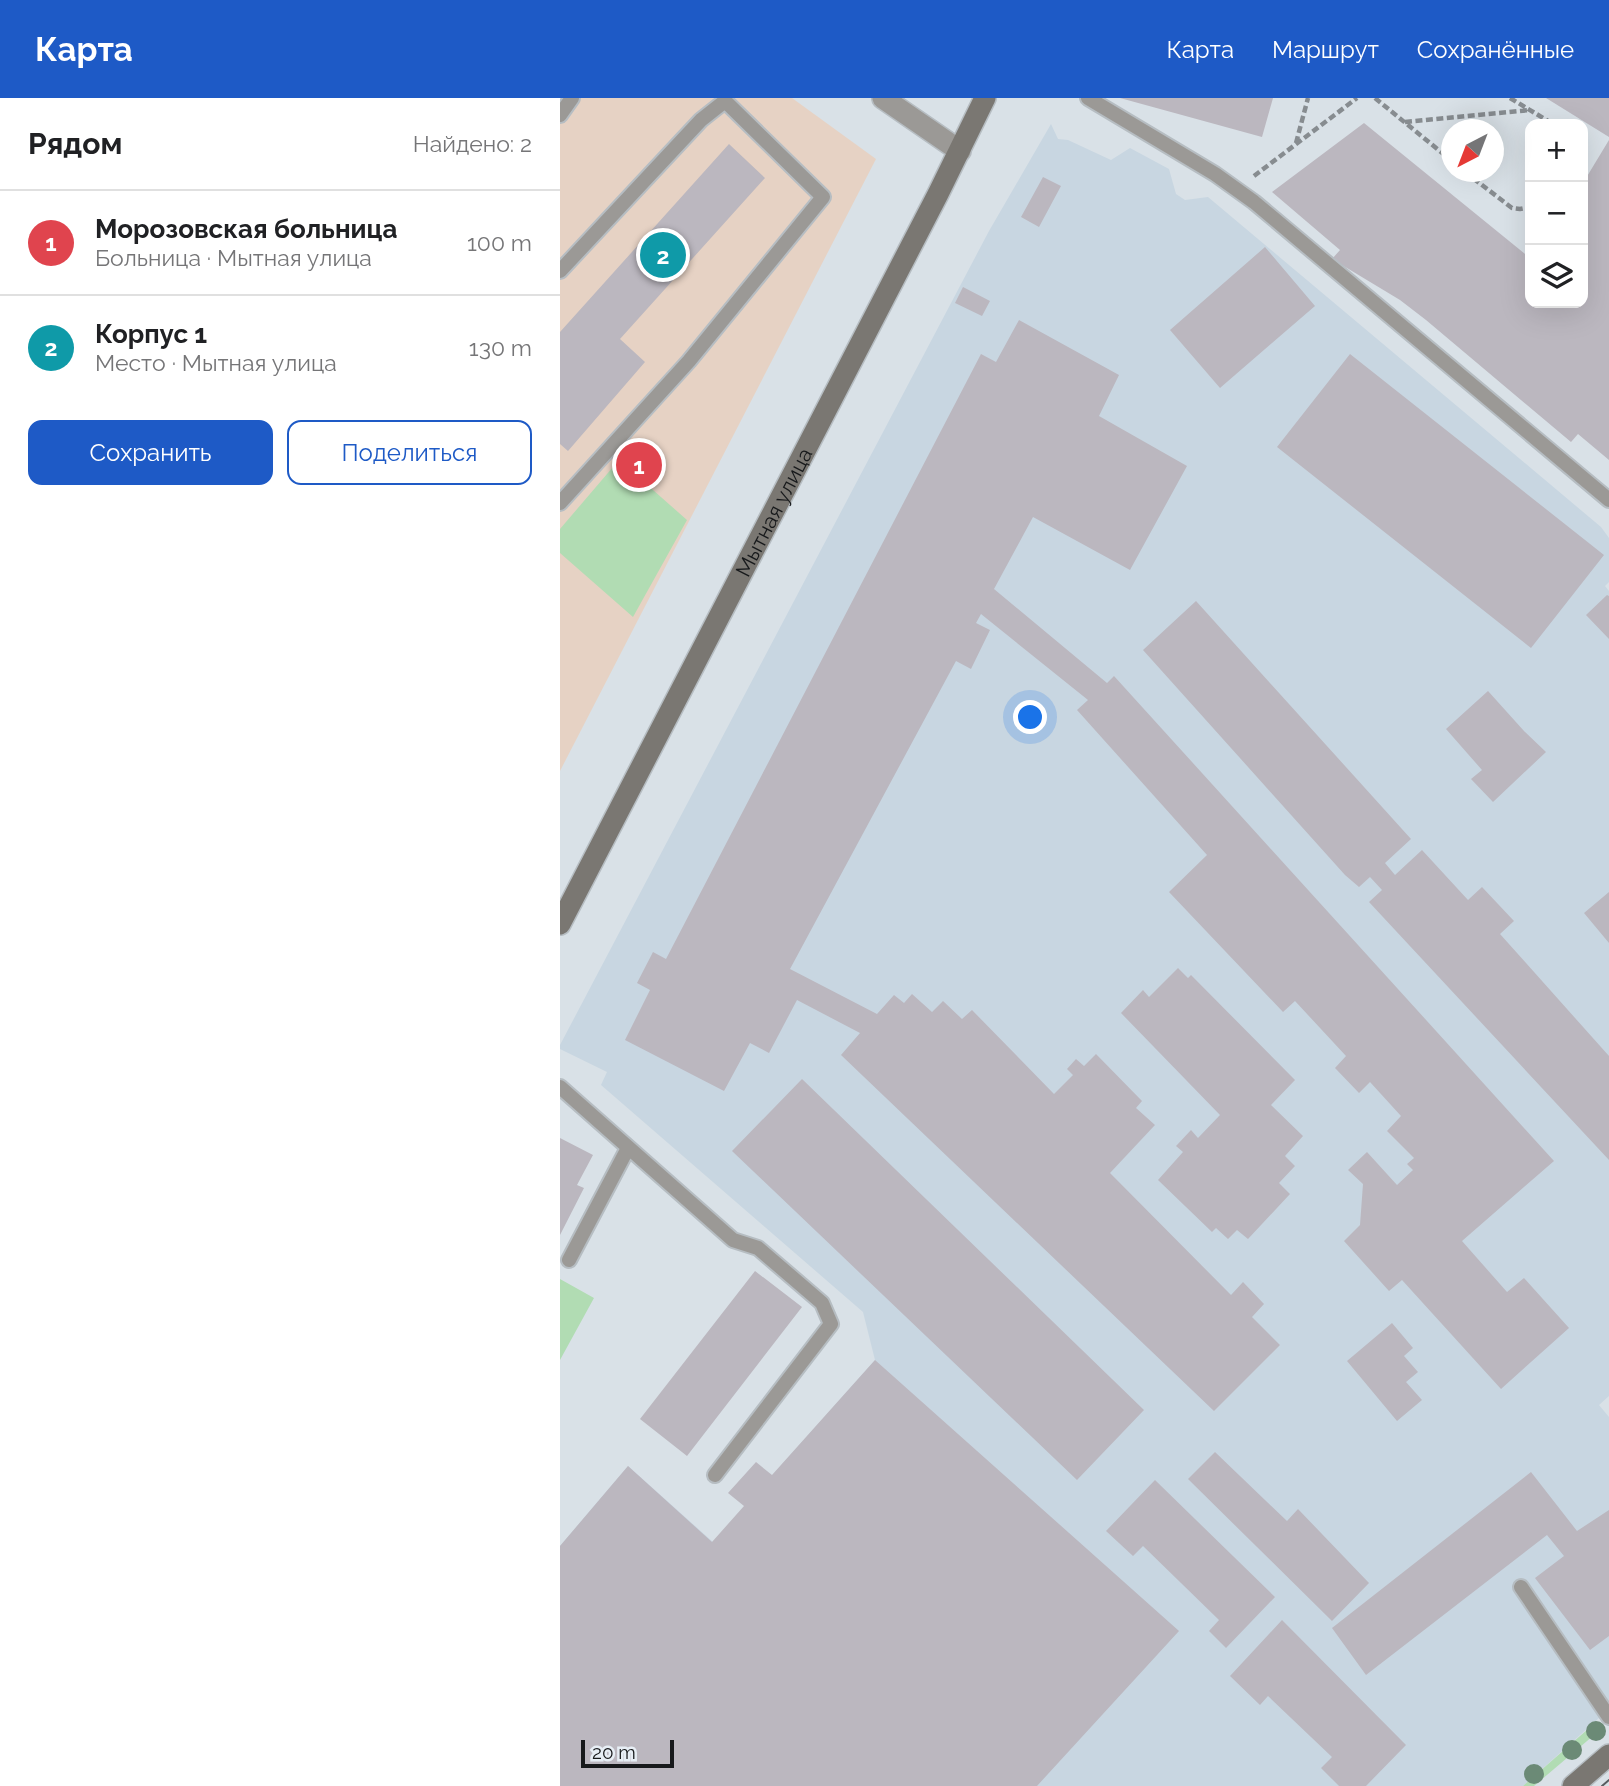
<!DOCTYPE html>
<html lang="ru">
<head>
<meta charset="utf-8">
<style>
	:root { --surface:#fff; --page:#f6f6f6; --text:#202124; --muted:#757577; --line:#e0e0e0; --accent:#1e5ac6 }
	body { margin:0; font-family:Raleway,sans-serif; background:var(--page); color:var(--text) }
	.controls { position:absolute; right:21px; top:21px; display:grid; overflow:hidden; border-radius:14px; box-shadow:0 7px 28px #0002 }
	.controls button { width:63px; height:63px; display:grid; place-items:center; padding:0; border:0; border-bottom:2px solid var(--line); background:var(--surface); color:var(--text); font:35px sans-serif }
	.compass { position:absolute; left:881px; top:21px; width:63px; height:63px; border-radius:50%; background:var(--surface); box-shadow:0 7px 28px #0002; rotate:222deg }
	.scale { position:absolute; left:21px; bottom:18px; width:93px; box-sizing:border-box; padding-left:7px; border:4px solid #17191b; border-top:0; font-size:19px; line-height:24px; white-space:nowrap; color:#17191b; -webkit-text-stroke:5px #e7eef5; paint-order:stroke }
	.you { position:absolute; left:471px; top:620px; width:24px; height:24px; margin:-18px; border:5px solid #fff; border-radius:50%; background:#1a73e8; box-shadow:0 0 0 10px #1a73e833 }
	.badge { display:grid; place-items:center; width:46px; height:46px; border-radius:50%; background:var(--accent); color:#fff; font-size:23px; font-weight:700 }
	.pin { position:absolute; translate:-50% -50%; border:4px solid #fff; box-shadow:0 2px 7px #0006 }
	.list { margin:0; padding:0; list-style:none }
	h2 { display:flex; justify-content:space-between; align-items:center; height:91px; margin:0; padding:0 28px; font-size:30px }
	h2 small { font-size:23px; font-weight:400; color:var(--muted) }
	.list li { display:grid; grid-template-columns:46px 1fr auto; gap:21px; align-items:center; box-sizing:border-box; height:105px; padding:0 28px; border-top:2px solid var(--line) }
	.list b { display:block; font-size:26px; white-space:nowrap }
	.list p { margin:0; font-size:23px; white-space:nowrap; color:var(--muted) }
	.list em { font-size:23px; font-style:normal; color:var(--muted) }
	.actions { display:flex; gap:14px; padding:21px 28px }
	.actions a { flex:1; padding:16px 0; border:2px solid var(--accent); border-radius:14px; text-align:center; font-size:24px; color:var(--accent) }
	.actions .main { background:var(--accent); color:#fff }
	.icon { flex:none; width:38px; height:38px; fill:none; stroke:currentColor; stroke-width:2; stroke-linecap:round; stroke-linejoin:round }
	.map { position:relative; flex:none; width:1049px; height:1688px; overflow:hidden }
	header { display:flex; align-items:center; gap:42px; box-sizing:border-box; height:98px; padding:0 35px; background:var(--accent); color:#fff }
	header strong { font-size:33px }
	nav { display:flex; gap:38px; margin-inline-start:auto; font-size:24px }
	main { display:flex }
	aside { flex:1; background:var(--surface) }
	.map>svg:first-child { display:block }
	.built { fill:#c8d6e1 }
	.medical { fill:#e6d2c4 }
	.green { fill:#b1dcb3 }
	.building { fill:#bbb7bf }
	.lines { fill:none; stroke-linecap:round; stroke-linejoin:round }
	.lane-casing { stroke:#b6bdc2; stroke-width:18 }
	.street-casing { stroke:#b6bdc2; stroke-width:24 }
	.secondary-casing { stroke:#b6bdc2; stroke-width:24 }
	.path { stroke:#878c90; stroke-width:4.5; stroke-dasharray:7 3.5; stroke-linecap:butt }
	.lane { stroke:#9b9996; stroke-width:14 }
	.street { stroke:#9b9996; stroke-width:21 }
	.secondary { stroke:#7a7772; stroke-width:21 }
	.tram { stroke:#575b5f; stroke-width:2 }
	.tree { fill:#6b8a76 }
	.labels { text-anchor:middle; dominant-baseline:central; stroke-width:7; stroke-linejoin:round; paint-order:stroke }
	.street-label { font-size:21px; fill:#17191b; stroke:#e7eef5 }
</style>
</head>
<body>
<header>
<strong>Карта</strong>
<nav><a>Карта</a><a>Маршрут</a><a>Сохранённые</a></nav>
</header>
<main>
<aside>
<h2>Рядом<small>Найдено: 2</small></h2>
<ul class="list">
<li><span class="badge" style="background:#e0444e">1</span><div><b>Морозовская больница</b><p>Больница · Мытная улица</p></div><em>100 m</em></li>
<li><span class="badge" style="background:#0f9aa8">2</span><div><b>Корпус 1</b><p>Место · Мытная улица</p></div><em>130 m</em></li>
</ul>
<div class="actions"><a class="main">Сохранить</a><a>Поделиться</a></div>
</aside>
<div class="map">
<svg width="1049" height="1688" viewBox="0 0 1049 1688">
	<rect width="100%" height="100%" fill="#d9e1e7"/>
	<path class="built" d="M491,26L498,41L508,42L551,62L570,50L609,71L616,96L625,102L648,99L1041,429L1049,440V484L1045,488L1049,493V1298L1039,1307L1049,1319V1611L963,1688H0V1448L68,1368L153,1444L315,1262L303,1214L41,987L47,974L0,951V947L429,133Z"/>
	<path class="medical" d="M0,0H232L316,61L0,673Z"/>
	<path class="green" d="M59,362L127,422L73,519L0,455V431Z
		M0,1181L34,1200L0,1262Z
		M1036,1624L1040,1632L974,1688H963Z"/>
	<path class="building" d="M560,0H713L702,39Z
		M986,0H1049V39Z
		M804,25L970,160V205H1023V120L1026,118L1023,116V85L1049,42V362L1018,336L1011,344L866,222L840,202L772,161L780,152L712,94Z
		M169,46L205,80L60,241L85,264L8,353L0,346V234Z
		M483,79L501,88L479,129L461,119Z
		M705,149L755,208L660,290L610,232Z
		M403,189L430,203L422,218L395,205Z
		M459,222L559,277L539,318L627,368L570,472L473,419L434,491L547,585L554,578L994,1063L902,1143L947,1194L964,1180L1009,1230L941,1291L842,1182L829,1193L784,1143L800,1127L803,1086L788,1072L807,1054L837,1087L853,1072L847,1066L854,1060L827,1033L841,1018L810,984L799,995L775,970L786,958L735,903L723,914L609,794L647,757L517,612L528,602L421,516L416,525L430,532L411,571L396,563L230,871L317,916L334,897L344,905L352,896L372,914L383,903L402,921L412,912L494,996L513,977L507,971L516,961L524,968L536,956L582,1003L576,1010L595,1027L550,1075L671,1197L683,1184L704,1206L692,1219L720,1247L654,1313L281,957L300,935L237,902L209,955L190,945L164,993L65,942L90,892L77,885L93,854L106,861L421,256L436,264Z
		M790,256L1044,457L971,550L717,349Z
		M1047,497L1049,498V541L1026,517Z
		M636,503L851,741L825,765L835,777L862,752L908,802L922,789L954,823L940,836L1049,958V1062L809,804L822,792L810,779L799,789L785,777L583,552Z
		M928,593L964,633L986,654L933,704L911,681L922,672L886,631Z
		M1049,794V845L1024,815Z
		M618,870L628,880L631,877L735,982L711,1007L743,1038L725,1058L735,1068L719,1085L730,1096L688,1141L677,1132L668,1141L656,1130L652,1134L598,1082L623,1054L616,1048L631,1032L638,1040L660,1017L561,915L583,892L589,899Z
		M242,981L584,1312L517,1382L172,1053Z
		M0,1040L33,1057L17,1087L24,1090L0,1137Z
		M195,1173L242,1209L127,1358L80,1321Z
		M832,1225L853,1250L844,1258L858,1274L846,1284L862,1302L837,1323L787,1263Z
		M315,1262L619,1533L477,1688H0V1448L68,1368L152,1444L184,1408L168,1395L196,1364L212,1377Z
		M655,1354L727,1423L738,1411L809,1485L772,1523L628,1381Z
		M971,1374L1017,1433L1049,1412V1538L1030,1552L975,1480L1004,1458L987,1437L806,1577L772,1530Z
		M595,1382L715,1499L666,1550L649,1533L659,1522L583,1448L573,1458L546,1433Z
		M722,1522L846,1647L806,1688H779L761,1670L772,1659L708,1598L700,1607L670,1578Z"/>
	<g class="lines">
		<g class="lane-casing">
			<path id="lane" d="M528,0L655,76L694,104L1049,402
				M0,17L12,0
				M0,173L141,22L165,3L263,99L129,263L0,405
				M0,989L173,1142L198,1150L262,1205L271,1226L155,1377
				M9,1162L68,1050
				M961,1489L1049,1619"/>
		</g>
		<g class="street-casing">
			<path id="street" d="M323,0L400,53"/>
		</g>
		<g class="secondary-casing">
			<g id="secondary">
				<path id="s1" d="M0,826L378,96L425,0"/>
				<path d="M1013,1688L1049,1657"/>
			</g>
		</g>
		<path class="path" d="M815,0L892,63
			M950,0L993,26
			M845,24L970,12
			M736,45L748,0
			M905,74L952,110L960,111L970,109
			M694,78L797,0"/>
		<use href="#lane" class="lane"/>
		<use href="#street" class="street"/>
		<use href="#secondary" class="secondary"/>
		<path class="tram" d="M1042,1688L1049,1682"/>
	</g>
	<g class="tree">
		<circle cx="1036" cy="1633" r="10"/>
		<circle cx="1012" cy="1652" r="10"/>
		<circle cx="974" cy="1676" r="10"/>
	</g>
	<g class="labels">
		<g class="street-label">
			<text stroke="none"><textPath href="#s1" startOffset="464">Мытная улица</textPath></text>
		</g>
	</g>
</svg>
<div class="controls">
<button>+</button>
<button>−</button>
<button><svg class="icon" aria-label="layers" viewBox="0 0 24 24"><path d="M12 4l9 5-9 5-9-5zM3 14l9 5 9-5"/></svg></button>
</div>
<svg class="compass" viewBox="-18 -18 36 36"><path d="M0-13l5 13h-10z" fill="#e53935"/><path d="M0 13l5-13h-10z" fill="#757577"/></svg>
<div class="scale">20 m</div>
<div class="you"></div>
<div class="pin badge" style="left:79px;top:367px;background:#e0444e">1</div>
<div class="pin badge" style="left:103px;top:157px;background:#0f9aa8">2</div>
</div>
</main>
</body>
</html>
